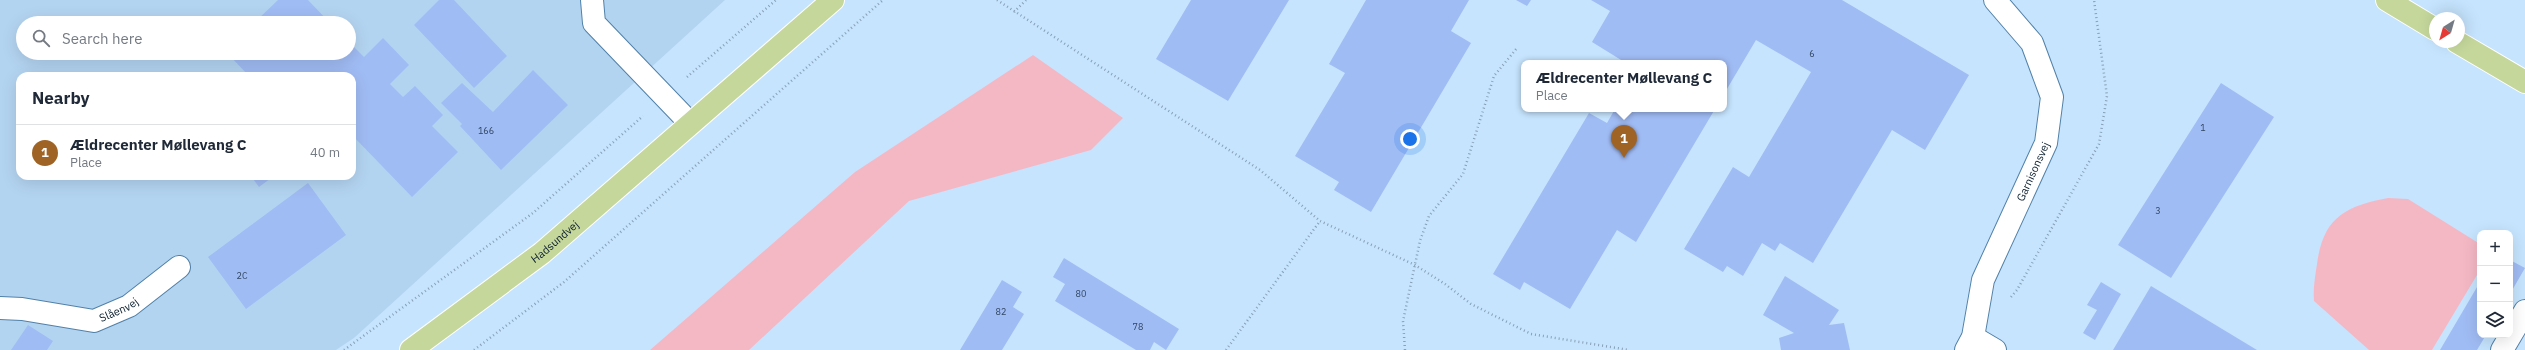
<!DOCTYPE html>
<html lang="en">
<head>
<meta charset="utf-8">
<style>
	:root { --surface:#fff; --page:#f6f6f7; --text:#1f2937; --muted:#747a83; --line:#e0e1e3; --accent:#9f6425 }
	body { margin:0; font-family:"IBM Plex Sans",sans-serif; background:var(--page); color:var(--text) }
	.controls { position:absolute; right:12px; bottom:12px; display:grid; overflow:hidden; border-radius:8px; box-shadow:0 4px 16px #0002 }
	.controls button { width:36px; height:36px; display:grid; place-items:center; padding:0; border:0; border-bottom:1px solid var(--line); background:var(--surface); color:var(--text); font:20px sans-serif }
	.compass { position:absolute; left:2429px; top:12px; width:36px; height:36px; border-radius:50%; background:var(--surface); box-shadow:0 4px 16px #0002; rotate:217deg }
	.you { position:absolute; left:1410px; top:139px; width:14px; height:14px; margin:-10px; border:3px solid #fff; border-radius:50%; background:#1a73e8; box-shadow:0 0 0 6px #1a73e833 }
	.badge { display:grid; place-items:center; width:26px; height:26px; border-radius:50%; background:var(--accent); color:#fff; font-size:13px; font-weight:700 }
	.pin { position:absolute; translate:-50% -33px; filter:drop-shadow(0 1px 2px #0008) }
	.pin::after { content:''; position:absolute; top:21px; width:14px; height:12px; background:inherit; clip-path:polygon(0 0,100% 0,50% 100%) }
	.popup { position:absolute; left:1521px; top:60px; width:206px; height:52px; box-sizing:border-box; display:grid; place-content:center; border-radius:8px; background:var(--surface); filter:drop-shadow(0 1px 3px #0005); font-size:13px; white-space:nowrap; color:var(--muted) }
	.popup b { font-size:15px; color:var(--text) }
	.popup::after { content:''; position:absolute; left:50%; top:100%; margin-left:-8px; border:8px solid transparent; border-top-color:var(--surface) }
	.list { margin:0; padding:0; list-style:none }
	h2 { display:flex; justify-content:space-between; align-items:center; height:52px; margin:0; padding:0 16px; font-size:17px }
	h2 small { font-size:13px; font-weight:400; color:var(--muted) }
	.list li { display:grid; grid-template-columns:26px 1fr auto; gap:12px; align-items:center; box-sizing:border-box; height:56px; padding:0 16px; border-top:1px solid var(--line) }
	.list b { display:block; font-size:15px; white-space:nowrap }
	.list p { margin:0; font-size:13px; white-space:nowrap; color:var(--muted) }
	.list em { font-size:13px; font-style:normal; color:var(--muted) }
	.icon { flex:none; width:22px; height:22px; fill:none; stroke:currentColor; stroke-width:2; stroke-linecap:round; stroke-linejoin:round }
	.map { position:relative; flex:none; width:2525px; height:350px; overflow:hidden }
	.search { position:absolute; background:var(--surface); box-shadow:0 4px 16px #0002; left:16px; top:16px; width:340px; height:44px; display:flex; align-items:center; gap:10px; box-sizing:border-box; padding:0 14px; border-radius:22px; color:var(--muted); font-size:15px }
	.panel { position:absolute; background:var(--surface); box-shadow:0 4px 16px #0002; left:16px; top:72px; width:340px; height:108px; border-radius:12px }
	.map>svg:first-child { display:block }
	.built { fill:#b3d4f1; fill-rule:evenodd }
	.green { fill:#f4b8c5 }
	.building { fill:#a0bcf4 }
	.lines { fill:none; stroke-linecap:round; stroke-linejoin:round }
	.minor-casing { stroke:#5181a8; stroke-width:24 }
	.major-casing { stroke:#fff; stroke-width:24 }
	.path { stroke:#86a0b7; stroke-width:2.5; stroke-dasharray:1 3; stroke-linecap:butt }
	.minor { stroke:#fff; stroke-width:22 }
	.major { stroke:#c5d79b; stroke-width:22 }
	.labels { text-anchor:middle; dominant-baseline:central; stroke-width:3.5; stroke-linejoin:round; paint-order:stroke }
	.number-label { font-size:9px; fill:#304660 }
	.street-label { font-size:11px; fill:#0b1f2f; stroke:#c6e4fe }
</style>
</head>
<body>
<div class="map">
<svg width="2525" height="350" viewBox="0 0 2525 350">
	<rect width="100%" height="100%" fill="#c6e4fe"/>
	<path class="built" d="M0,0H725L354,338L336,350H0ZM23,23H349V53H23ZM20,76H352V176H20Z"/>
	<path class="green" d="M1033,55L1123,118L1091,150L909,201L749,350H650L855,172Z
		M2388,198L2408,199L2480,244V270L2432,350H2369L2314,301C2313,288 2315,277 2317,264C2323,218 2345,206 2388,198Z"/>
	<path class="building" d="M278,0H308L330,23H254Z
		M439,0H454L507,56L474,88L414,25Z
		M1191,0H1289L1228,101L1156,59Z
		M1366,0H1469L1451,31L1471,43L1371,212L1334,190L1339,182L1295,156L1345,73L1329,64Z
		M1516,0H1531L1527,6Z
		M1591,0H1842L1969,75L1925,150L1892,130L1813,263L1780,243L1775,251L1762,243L1743,276L1727,266L1723,272L1684,249L1733,167L1749,177L1811,72L1756,40L1724,94V63H1626L1592,42L1610,11Z
		M383,38L409,65L390,84L403,97L415,86L443,115L432,126L458,152L412,197L352,135V76H249L227,53H349V42L364,57Z
		M533,70L568,105L501,170L460,126L462,124L441,103L462,83L493,112Z
		M2221,83L2274,117L2171,278L2118,245Z
		M1615,109H1715L1636,242L1617,230L1570,309L1524,282L1520,290L1493,274L1589,113L1607,123Z
		M251,176H274L259,187Z
		M308,183L346,235L246,309L208,257Z
		M1064,258L1179,329L1166,350L1154,342L1150,350H1136L1055,301L1065,284L1053,277Z
		M2510,260L2525,268L2510,294Z
		M1785,276L1839,310L1829,325L1844,323L1850,350H1781L1779,338L1794,333L1763,315Z
		M1002,280L1022,292L1013,307L1024,314L1002,350H960Z
		M2101,282L2121,294L2095,340L2083,333L2097,310L2087,305Z
		M2480,282V335H2486L2477,350H2440Z
		M2151,286L2257,350H2113Z
		M28,325L53,341L47,350H11Z"/>
	<g class="lines">
		<g class="minor-casing">
			<g id="minor">
				<path d="M592,0L594,23L690,123"/>
				<path id="s1" d="M0,308L22,309L94,321L129,306L179,267"/>
				<path d="M1973,337L1995,350"/>
				<path id="s2" d="M1966,350L1973,337L1983,280L2046,143L2052,97L2032,43L1995,0"/>
				<path d="M2502,350L2525,311"/>
			</g>
		</g>
		<g class="major-casing">
			<g id="major">
				<path d="M2387,0L2435,29"/>
				<path d="M2457,42L2525,82"/>
				<path id="s3" d="M411,350L542,253L833,0"/>
			</g>
		</g>
		<path class="path" d="M997,0L1260,170L1320,221L1415,265L1445,284L1471,304L1531,334L1629,350
			M1014,12L1026,0
			M687,77L776,0
			M2011,297L2017,290L2099,144L2107,96L2094,0
			M344,350L533,213L643,116
			M474,350L564,282L883,0
			M1226,350L1320,221
			M1405,350L1403,321L1420,241L1429,216L1463,174L1494,76L1517,48"/>
		<use href="#minor" class="minor"/>
		<use href="#major" class="major"/>
	</g>
	<g class="labels">
		<g class="number-label">
			<text x="1812" y="53">6</text>
			<text x="2203" y="127">1</text>
			<text x="486" y="130">166</text>
			<text x="2158" y="210">3</text>
			<text x="242" y="275">2C</text>
			<text x="1081" y="293">80</text>
			<text x="1001" y="311">82</text>
			<text x="1138" y="326">78</text>
		</g>
		<g class="street-label">
			<text stroke="none"><textPath href="#s2" startOffset="192">Garnisonsvej</textPath></text>
			<text stroke="none"><textPath href="#s3" startOffset="180">Hadsundvej</textPath></text>
			<text stroke="none"><textPath href="#s1" startOffset="122">Slåenvej</textPath></text>
		</g>
	</g>
</svg>
<div class="controls">
<button>+</button>
<button>−</button>
<button><svg class="icon" aria-label="layers" viewBox="0 0 24 24"><path d="M12 4l9 5-9 5-9-5zM3 14l9 5 9-5"/></svg></button>
</div>
<svg class="compass" viewBox="-18 -18 36 36"><path d="M0-13l5 13h-10z" fill="#e53935"/><path d="M0 13l5-13h-10z" fill="#747a83"/></svg>
<div class="you"></div>
<div class="pin badge" style="left:1624px;top:158px">1</div>
<div class="popup"><b>Ældrecenter Møllevang C</b>Place</div>
<div class="search"><svg class="icon" aria-label="search" viewBox="0 0 24 24"><circle cx="10" cy="10" r="6"/><path d="M15 15l6 6"/></svg>Search here</div>
<section class="panel">
<h2>Nearby<small></small></h2>
<ul class="list">
<li><span class="badge">1</span><div><b>Ældrecenter Møllevang C</b><p>Place</p></div><em>40 m</em></li>
</ul>
</section>
</div>
</body>
</html>
